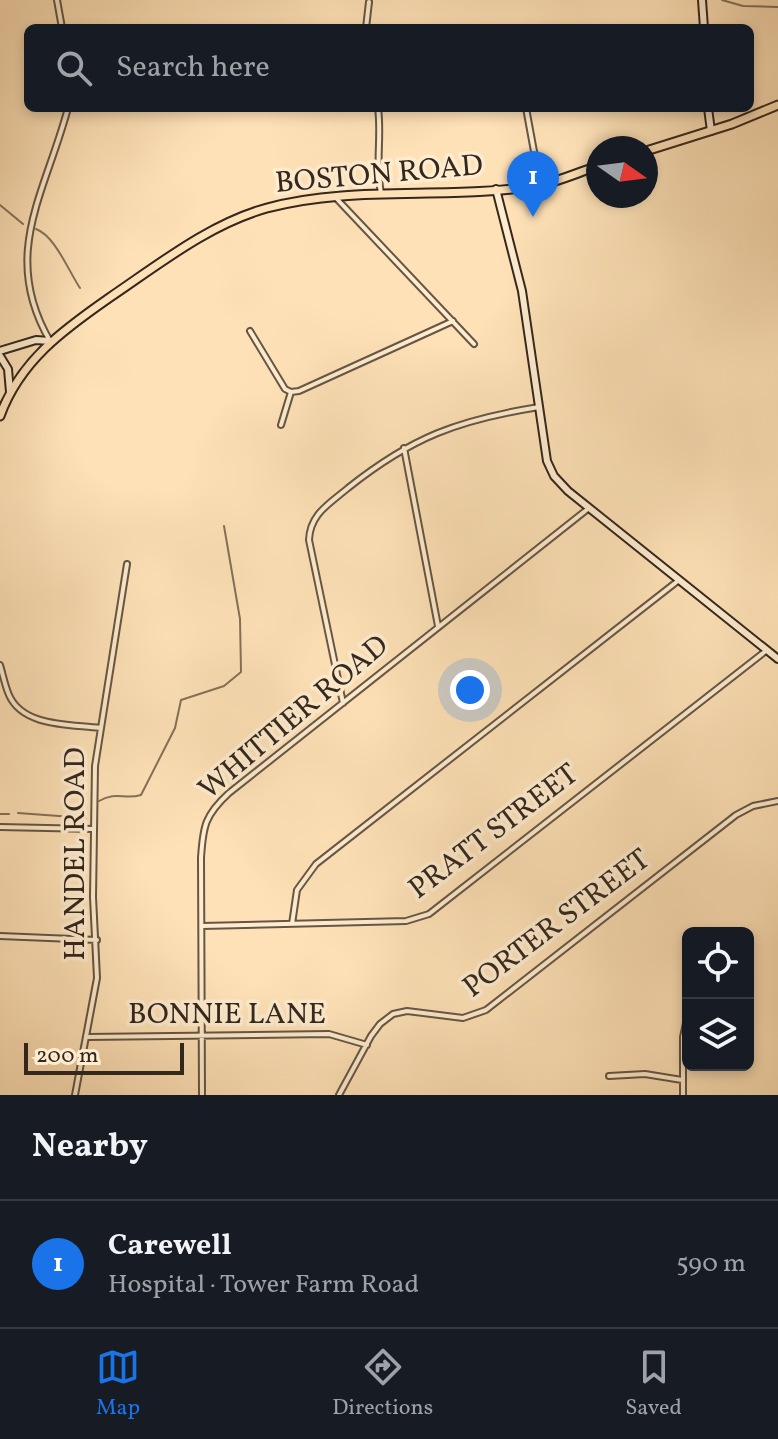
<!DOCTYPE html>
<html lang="en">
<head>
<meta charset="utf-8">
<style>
	:root { --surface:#171b24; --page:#242831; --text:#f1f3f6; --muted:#9ea1a6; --line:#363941; --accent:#1a73e8 }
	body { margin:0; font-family:Vollkorn,serif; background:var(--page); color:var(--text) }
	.controls { position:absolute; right:24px; bottom:24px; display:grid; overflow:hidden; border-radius:12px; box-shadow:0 4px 12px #0003 }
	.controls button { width:72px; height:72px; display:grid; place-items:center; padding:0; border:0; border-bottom:2px solid var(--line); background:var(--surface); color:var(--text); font:40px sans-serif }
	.compass { position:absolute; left:586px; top:136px; width:72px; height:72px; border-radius:50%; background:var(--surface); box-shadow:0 4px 12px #0003; rotate:104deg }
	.scale { position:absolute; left:24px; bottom:20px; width:160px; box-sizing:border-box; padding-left:8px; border:4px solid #34271c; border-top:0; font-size:22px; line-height:28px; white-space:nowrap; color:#34271c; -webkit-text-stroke:6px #feecd0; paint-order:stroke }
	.you { position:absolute; left:470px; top:690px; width:28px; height:28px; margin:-20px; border:6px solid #fff; border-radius:50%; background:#1a73e8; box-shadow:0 0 0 12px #1a73e833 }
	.badge { display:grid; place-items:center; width:52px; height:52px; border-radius:50%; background:var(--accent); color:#fff; font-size:26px; font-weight:700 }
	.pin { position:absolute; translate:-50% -66px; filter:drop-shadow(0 2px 4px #0008) }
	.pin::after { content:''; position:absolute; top:42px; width:28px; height:24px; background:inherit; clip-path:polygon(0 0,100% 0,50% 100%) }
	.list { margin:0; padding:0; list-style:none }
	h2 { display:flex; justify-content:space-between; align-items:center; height:104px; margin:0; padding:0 32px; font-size:34px }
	h2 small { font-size:26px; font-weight:400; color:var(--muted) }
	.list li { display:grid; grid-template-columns:52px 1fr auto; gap:24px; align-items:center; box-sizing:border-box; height:128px; padding:0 32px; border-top:2px solid var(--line) }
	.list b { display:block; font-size:30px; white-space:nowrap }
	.list p { margin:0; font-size:26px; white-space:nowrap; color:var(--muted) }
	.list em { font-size:26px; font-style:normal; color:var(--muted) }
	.icon { flex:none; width:44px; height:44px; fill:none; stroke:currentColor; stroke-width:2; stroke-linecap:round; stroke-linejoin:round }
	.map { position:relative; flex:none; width:778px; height:1095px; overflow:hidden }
	.search { position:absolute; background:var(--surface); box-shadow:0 4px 12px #0003; left:24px; right:24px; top:24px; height:88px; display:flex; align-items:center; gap:20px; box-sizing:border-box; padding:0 28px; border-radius:12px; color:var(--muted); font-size:30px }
	.sheet { height:232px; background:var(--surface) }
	nav { display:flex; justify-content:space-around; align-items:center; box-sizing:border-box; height:112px; border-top:2px solid var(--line); background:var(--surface); font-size:22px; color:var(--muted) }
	nav a { display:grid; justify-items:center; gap:4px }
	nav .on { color:var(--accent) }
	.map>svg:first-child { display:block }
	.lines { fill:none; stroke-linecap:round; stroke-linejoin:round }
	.stream { stroke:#847159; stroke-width:2 }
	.street-casing { stroke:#665643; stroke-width:8 }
	.secondary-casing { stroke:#34271c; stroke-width:10 }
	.primary-casing { stroke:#34271c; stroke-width:11 }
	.street { stroke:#feecd0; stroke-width:4 }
	.secondary { stroke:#feecd0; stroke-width:6 }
	.primary { stroke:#fee1b7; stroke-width:7 }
	.labels { text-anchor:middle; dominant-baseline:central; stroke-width:7; stroke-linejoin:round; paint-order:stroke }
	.street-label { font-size:30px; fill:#34271c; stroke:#feecd0 }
</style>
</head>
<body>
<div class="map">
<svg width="778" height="1095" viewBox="0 0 778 1095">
	<rect width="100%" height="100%" fill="#fee1b7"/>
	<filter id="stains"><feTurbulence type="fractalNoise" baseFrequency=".0025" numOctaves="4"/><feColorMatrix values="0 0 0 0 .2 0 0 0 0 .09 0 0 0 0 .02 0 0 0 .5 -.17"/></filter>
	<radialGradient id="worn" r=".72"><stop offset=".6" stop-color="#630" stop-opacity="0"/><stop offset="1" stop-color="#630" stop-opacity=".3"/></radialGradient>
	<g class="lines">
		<path class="stream" d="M722,0L743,6L778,7
			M0,205L23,224
			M36,229C55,236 68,270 80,288
			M99,801C117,791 124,800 141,795L175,728L181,700L224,686L241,672L240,619L224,526
			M18,813L86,818
			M0,814H9"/>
		<g class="street-casing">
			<path id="street" d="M57,0L62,28
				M366,28L369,2
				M378,108C382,136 375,165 381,193
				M526,108L540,184
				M336,198L474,344
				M250,331L285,389L291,392L281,425
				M50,341C0,255 45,194 68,108
				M291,392L299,391L453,321
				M404,448L438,626
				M0,665C3,675 5,686 9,695C23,727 70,724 100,728
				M343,703L309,540C310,514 329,504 348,488C412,437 458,420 539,407
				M0,827L93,829
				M292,924L297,890L316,864L679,580
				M202,926L406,921L429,914L767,650
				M0,936L97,940
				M87,1037L329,1034L367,1045
				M609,1076L645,1074L682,1080
				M75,1095L97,978L93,897L95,766L127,564
				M202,1095L201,858C203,826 205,815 229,793L589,508
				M339,1095L371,1036L380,1024L393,1014L407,1011L463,1018L486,1010L736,815L753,806L778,801
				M683,1095V1037L688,1014"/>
		</g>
		<g class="secondary-casing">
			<path id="secondary" d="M702,0L704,28
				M708,108L711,131
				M496,189L522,291L547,461L554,476L568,491L778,659
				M0,351L36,340L50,341
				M0,356L8,369L10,392"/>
		</g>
		<g class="primary-casing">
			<path id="primary" d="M646,151L732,124L778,105
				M0,416C20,361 63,330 109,298C158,265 209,224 267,208C355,184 451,201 540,185C560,181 579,172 598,166"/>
		</g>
		<use href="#street" class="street"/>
		<use href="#secondary" class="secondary"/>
		<use href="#primary" class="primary"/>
	</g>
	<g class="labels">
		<g class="street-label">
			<text transform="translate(379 175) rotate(-5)">BOSTON ROAD</text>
			<text transform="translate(294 718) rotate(-40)">WHITTIER ROAD</text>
			<text transform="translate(494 832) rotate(-37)">PRATT STREET</text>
			<text transform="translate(76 854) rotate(-90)">HANDEL ROAD</text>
			<text transform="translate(557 924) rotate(-37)">PORTER STREET</text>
			<text x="227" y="1015">BONNIE LANE</text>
		</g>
	</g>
	<rect width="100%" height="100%" filter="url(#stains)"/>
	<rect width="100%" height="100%" fill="url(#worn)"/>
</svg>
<div class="controls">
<button><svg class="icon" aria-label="locate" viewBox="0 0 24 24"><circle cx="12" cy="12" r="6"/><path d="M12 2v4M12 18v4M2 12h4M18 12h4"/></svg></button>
<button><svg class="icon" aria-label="layers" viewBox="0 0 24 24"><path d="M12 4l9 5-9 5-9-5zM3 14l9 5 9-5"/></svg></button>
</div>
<svg class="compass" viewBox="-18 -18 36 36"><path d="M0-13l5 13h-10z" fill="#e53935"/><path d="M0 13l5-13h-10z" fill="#9ea1a6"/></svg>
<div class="scale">200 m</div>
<div class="you"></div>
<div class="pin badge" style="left:533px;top:217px">1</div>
<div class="search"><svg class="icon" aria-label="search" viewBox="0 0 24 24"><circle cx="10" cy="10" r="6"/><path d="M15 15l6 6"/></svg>Search here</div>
</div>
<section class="sheet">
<h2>Nearby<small></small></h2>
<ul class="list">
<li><span class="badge">1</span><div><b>Carewell</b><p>Hospital · Tower Farm Road</p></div><em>590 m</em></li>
</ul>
</section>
<nav>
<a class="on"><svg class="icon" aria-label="map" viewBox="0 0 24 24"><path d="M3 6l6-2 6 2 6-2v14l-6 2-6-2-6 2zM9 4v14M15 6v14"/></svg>Map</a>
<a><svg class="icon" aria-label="directions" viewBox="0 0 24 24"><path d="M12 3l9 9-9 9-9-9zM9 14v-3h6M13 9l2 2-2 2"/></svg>Directions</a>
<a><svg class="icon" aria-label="saved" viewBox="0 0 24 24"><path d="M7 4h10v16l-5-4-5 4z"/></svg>Saved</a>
</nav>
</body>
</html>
